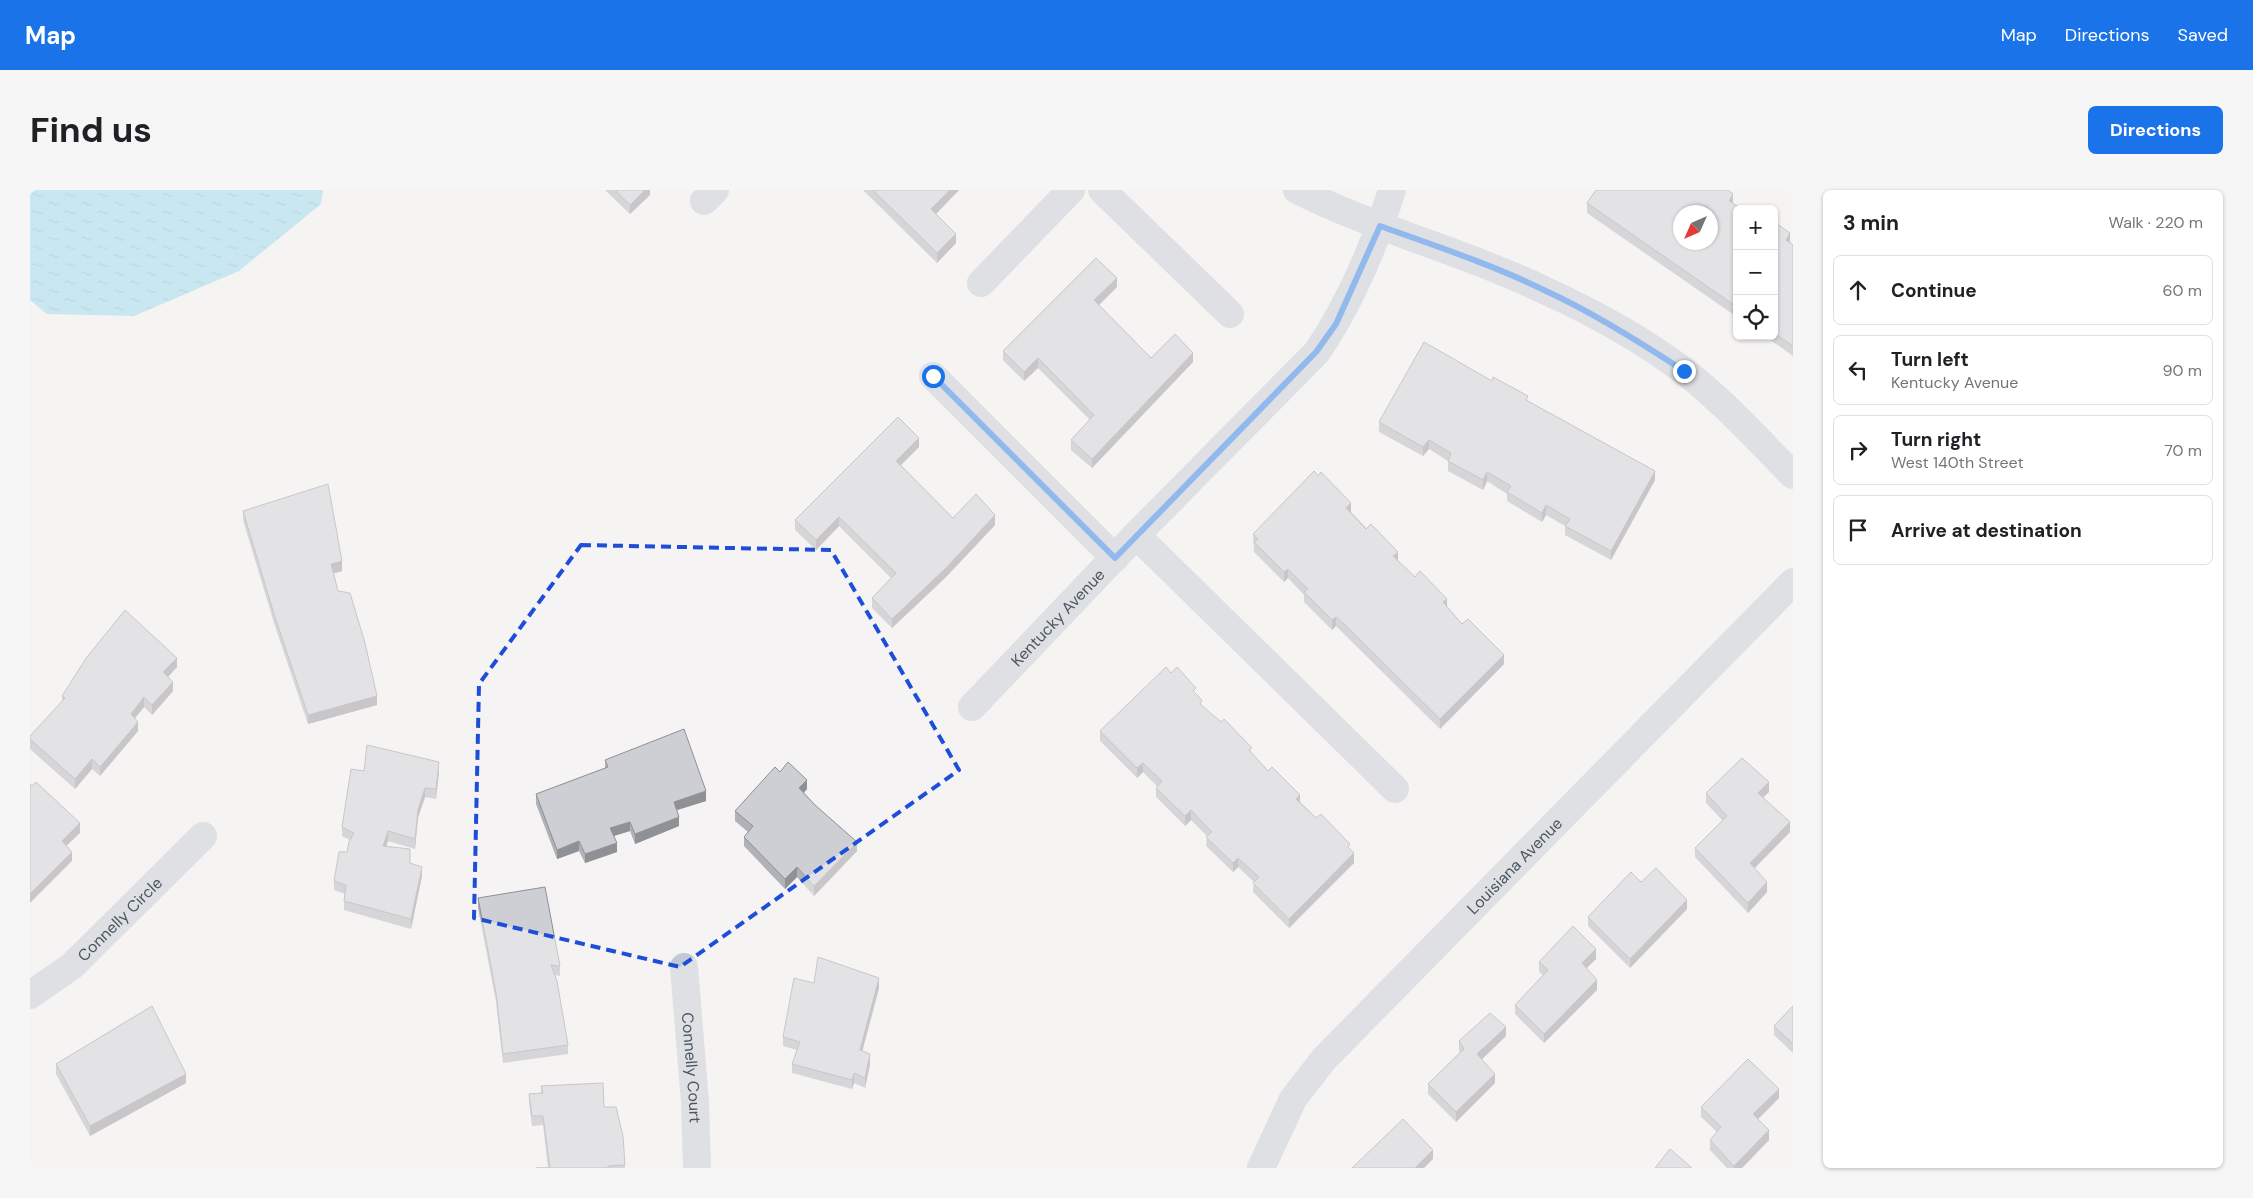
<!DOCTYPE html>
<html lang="en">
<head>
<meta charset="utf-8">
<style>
	:root { --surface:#fff; --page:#f6f6f6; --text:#202124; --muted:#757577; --line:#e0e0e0; --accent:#1a73e8 }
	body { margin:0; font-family:"DM Sans",sans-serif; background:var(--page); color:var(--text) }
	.controls { position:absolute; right:15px; top:15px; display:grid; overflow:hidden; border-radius:8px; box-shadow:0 1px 4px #0004 }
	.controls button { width:45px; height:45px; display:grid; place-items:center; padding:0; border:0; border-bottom:1px solid var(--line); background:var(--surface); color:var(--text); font:25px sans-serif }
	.compass { position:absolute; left:1643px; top:15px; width:45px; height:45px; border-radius:50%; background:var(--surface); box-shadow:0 1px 4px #0004; rotate:225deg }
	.stop { position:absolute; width:15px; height:15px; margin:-11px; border:4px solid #1a73e8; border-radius:50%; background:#fff }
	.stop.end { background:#1a73e8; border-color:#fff; box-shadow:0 1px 5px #0008 }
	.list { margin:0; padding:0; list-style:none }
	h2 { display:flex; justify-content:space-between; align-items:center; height:65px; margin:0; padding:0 20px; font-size:21px }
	h2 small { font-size:16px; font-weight:400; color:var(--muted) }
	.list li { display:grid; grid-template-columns:32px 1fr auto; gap:15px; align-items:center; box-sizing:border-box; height:70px; margin:0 10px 10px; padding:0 10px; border:1px solid var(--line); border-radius:8px }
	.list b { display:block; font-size:19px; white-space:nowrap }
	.list p { margin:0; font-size:16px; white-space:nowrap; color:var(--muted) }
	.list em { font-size:16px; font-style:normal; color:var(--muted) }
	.icon { flex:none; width:28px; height:28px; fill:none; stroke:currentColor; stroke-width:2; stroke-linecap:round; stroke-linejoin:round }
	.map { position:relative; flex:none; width:1763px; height:978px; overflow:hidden; border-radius:8px }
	header { display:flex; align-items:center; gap:30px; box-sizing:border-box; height:70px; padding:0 25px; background:var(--accent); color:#fff }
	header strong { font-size:24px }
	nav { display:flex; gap:28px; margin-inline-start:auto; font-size:18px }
	.intro { display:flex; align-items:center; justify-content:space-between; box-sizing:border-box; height:120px; padding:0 30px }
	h1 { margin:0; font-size:35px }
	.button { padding:12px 22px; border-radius:8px; background:var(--accent); color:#fff; font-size:18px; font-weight:700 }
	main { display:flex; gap:30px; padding:0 30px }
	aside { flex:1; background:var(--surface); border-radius:8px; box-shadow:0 1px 4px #0004 }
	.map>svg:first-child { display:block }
	.water { fill:url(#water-ripples) }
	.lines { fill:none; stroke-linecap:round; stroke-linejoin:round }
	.minor { stroke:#c1cad2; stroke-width:28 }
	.wall { fill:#b0b2b7 }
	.shaded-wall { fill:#909195 }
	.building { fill:#cdcfd5; stroke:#909195; fill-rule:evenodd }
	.route { stroke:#1a73e8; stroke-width:6 }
	.marked { fill:none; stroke:#1d4ed8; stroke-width:4; stroke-dasharray:10 6; stroke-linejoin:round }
	.labels { text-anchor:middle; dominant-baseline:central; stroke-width:4; stroke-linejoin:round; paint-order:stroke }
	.street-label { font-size:16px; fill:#4a5661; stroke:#fff }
</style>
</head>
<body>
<header>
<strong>Map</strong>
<nav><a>Map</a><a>Directions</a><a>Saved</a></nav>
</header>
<div class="intro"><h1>Find us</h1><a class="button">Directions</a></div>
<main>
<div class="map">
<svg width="1763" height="978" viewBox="0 0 1763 978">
	<defs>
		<pattern id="water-ripples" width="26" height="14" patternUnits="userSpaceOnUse" patternTransform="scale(1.25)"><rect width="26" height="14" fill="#90daee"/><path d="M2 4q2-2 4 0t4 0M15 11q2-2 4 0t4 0" fill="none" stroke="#78b4c4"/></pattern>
	</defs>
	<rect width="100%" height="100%" fill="#f5f3f3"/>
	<path class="water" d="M0,0H293L291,14L209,81L104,126L17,124L0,110Z"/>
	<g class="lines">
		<g class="minor">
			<path d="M1072,0L1200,124"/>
			<path d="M1267,0C1347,40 1435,62 1516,101C1562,122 1613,150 1654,181C1693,211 1728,250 1763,285"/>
			<path d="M674,11L685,0"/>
			<path d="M951,93L1041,0"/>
			<path d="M903,186L1085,368"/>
			<path d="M1106,345L1365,599"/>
			<path id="s1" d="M942,517L1106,345L1287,162C1320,113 1344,57 1362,0"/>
			<path id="s2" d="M654,777L665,912L667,978"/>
			<path id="s3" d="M0,805L42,776L173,646"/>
			<path id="s4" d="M1231,978L1263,909L1294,869L1763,392"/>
		</g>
	</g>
	<path class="wall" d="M575,0H620V5L600,24Z
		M833,0H929L906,24L926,53L907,73Z
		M1557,13H1703L1707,19V127L1557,23Z
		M1744,32L1760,52L1763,55V166L1735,146H1744Z
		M1087,97L1069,115L1121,168L1163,172L1062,278L1041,260V250L1060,230L1008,178L994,191L973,170V161Z
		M1498,211L1625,290L1581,370L1535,345V336L1516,325L1512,332L1477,311V304L1457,291L1453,300L1418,281V271L1399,259L1393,266L1349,242V232Z
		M889,257L871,275L923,328L965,335L916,387L862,438L842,418V408L861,388L809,336L786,360L765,340V330Z
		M213,321L312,381L304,383L308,401L347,515L278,534L244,433L213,330Z
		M1321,322L1368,371L1417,417L1432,434L1474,474L1410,539L1315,445L1306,436L1302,440L1274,412V405L1258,388L1254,392L1224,362L1223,344Z
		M147,477L138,487L143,501L122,525L114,517L105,528L108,541L70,586L62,579L45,599L0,559V546L32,512V506Z
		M1141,483L1166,504L1172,516L1222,564L1270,612L1320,660L1324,673L1259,738L1223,702L1224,692L1208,677L1203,682L1176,656L1177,646L1161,630L1155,636L1126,607V598L1127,596L1113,582L1107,588L1070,551V541Z
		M575,570L676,611L647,620L649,636L605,654L600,641L584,646L587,662L555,673L549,661L527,669L506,614V604L575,578Z
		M334,581L409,582L406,609L395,607L388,628L385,659L358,651L356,657L380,673L392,686L381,739L314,720V711L315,704L304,700V691L317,662L320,650L312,646V637Z
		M750,582L777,599L774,603L827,661L784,706L767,687L755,699L714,656V647L718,642L705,631V621Z
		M1739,602L1733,607L1760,642L1724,678L1737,702L1718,723L1665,667V658L1693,631L1676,613V603Z
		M1611,692L1657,719L1600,778L1558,736V727Z
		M448,708L530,776V786L525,785L538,855V864L473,873L466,812L448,718Z
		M1566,769L1557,778L1567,800L1514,853L1485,824V815L1513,785L1509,782V772Z
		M784,793L849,798L832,861L840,874L835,898L824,893L822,899L762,883V874L767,860L753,856V847Z
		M1763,816V863L1744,845V836Z
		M1476,846L1452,869L1465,893L1426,932L1398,904V894L1430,862L1429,861V851Z
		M26,874L156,893L60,946L26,884Z
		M511,896L574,917L595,975V978H506H518L513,935L502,936L499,913V904L511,903Z
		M1749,908L1728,929L1739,950L1712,978H1697L1680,960V950L1687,942L1671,927V917Z"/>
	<path class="shaded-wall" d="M615,0H620V5L600,24V15Z
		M920,0H929L901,29V19Z
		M1703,4V13L1699,11Z
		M1760,43V53L1756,50Z
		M926,44V53L907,73V63Z
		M1087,88V97L1064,120V110Z
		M1163,163V172L1062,278V269Z
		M1008,168V178L994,191V182Z
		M889,248V257L866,280V271Z
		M1399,250V259L1393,266V257Z
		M1625,281V290L1581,370V361Z
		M1457,282V291L1453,300V290Z
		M1321,313V322L1316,328V318Z
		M1516,315V325L1512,332V323Z
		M965,325V335L916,387L862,438V429Z
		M809,327V336L786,360V350Z
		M1368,362V371L1363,366Z
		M312,371V381L301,384V374Z
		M1258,379V388L1254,392V382Z
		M1417,409V418L1413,412Z
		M1306,427V436L1302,440V430Z
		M1474,465V474L1410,539V529Z
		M147,468V477L133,492V482Z
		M143,492V501L122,525V515Z
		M347,506V515L278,534V525Z
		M114,507V517L101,533V524Z
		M108,532V541L70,586V577Z
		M62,569V579L45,599V589Z
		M409,572V582L406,609V599Z
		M1113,573V582L1107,588V578Z
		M777,590V599L769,607V598Z
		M1739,592V602L1728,612V603Z
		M395,598V607L388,628L385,659V649L388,619Z
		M676,601V611L644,621V612Z
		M1270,605V615L1266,609Z
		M1161,620V630L1155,636V626Z
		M649,627V636L605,654V644Z
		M600,632V641L580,647V638Z
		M1760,632V642L1720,683V673Z
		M50,633V643L32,660V651Z
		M358,641V651L353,666V656Z
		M549,651V661L527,669V660Z
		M827,652V661L784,706V696Z
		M587,653V662L555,673V664Z
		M42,662V671L0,713V704Z
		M1324,663V673L1259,738V729Z
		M1208,668V677L1203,682V673Z
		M392,677V686L381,739V729Z
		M767,677V687L755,699V689Z
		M1737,692V702L1718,723V713Z
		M1657,710V719L1600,778V769Z
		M1566,759V769L1552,782V773Z
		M849,788V798L830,870V860Z
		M1567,790V800L1514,853V844Z
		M1476,837V846L1447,874V864Z
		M840,864V874L835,898V888Z
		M824,883V893L822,899V890Z
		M156,884V893L60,946V936Z
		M1465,884V893L1426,932V922Z
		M1749,899V908L1723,934V924Z
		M1739,940V950L1712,978H1704V976Z
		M1403,960V969L1394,978H1385Z"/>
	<path class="building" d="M585,0H615L600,15Z
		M843,0H920L901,19L926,44L907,63Z
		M1566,0H1698L1703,4L1699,11L1712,19H1707V117L1557,13ZM1650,22H1680V52H1650Z
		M1744,32L1760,43L1756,50L1763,55V156L1744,143Z
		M1066,68L1087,88L1064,110L1121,168L1145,144L1163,163L1062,269L1041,250L1064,225L1008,168L994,182L973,161Z
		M1394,152L1462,191L1463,187L1498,206L1496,210L1625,281L1581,361L1535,336L1540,329L1516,315L1512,323L1477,302L1481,296L1457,282L1453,290L1418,271L1421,263L1399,250L1393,257L1349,232Z
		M868,227L889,248L866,271L923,328L946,304L965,325L916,378L862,429L842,408L866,383L809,327L786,350L765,330Z
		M1284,281L1288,286L1291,282L1321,313L1316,318L1336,339L1341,334L1368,362L1363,366L1385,387L1390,381L1417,409L1413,412L1432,434L1438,429L1474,465L1410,529L1315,435L1306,427L1302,430L1274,402L1278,399L1258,379L1254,382L1224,352L1228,349L1223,344Z
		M298,294L312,371L301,374L308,401L320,403L335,453L347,506L278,525L244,424L213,321Z
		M95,420L147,468L133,482L143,492L122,515L114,507L101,524L108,532L70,577L62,569L45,589L0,549V546L35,508L32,506L57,467Z
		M1136,477L1141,483L1147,477L1166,498L1163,501L1172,510L1170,514L1191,532L1194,529L1222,558L1219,560L1238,581L1242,577L1270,605L1266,609L1286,628L1291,624L1320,654L1318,657L1324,663L1259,729L1223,693L1229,687L1208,668L1203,673L1176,647L1182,642L1161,620L1155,626L1126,598L1132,591L1113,573L1107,578L1070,541Z
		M654,539L676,601L644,612L649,627L605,644L600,632L580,638L587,653L555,664L549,651L527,660L506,604L578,577L575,570Z
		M337,555L409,572L406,599L395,598L388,619L385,649L358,641L353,656L380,659V673L392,677L381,729L314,711L316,695L304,691L309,662H317L319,652L324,643L312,637L321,579L334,581Z
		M1712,568L1739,592L1728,603L1760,632L1720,673L1737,692L1718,713L1665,658L1697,626L1676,603Z
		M758,572L777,590L769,598L785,615L827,652L784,696L767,677L755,689L714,647L723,636L705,621L745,577L750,582Z
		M6,592L50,633L32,651L42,662L0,704V594L2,596Z
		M1626,678L1657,710L1600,769L1558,727L1601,682L1611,692Z
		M515,697L530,776L521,775L527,791L538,855L473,864L466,803L448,708Z
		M1543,736L1566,759L1552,773L1567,790L1514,844L1485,815L1518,780L1509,772Z
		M788,767L849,788L830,860L840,864L835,888L824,883L822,890L762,874L770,852L753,847L764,788L784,793Z
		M122,816L156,884L60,936L26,874Z
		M1763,816V854L1744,836Z
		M1460,823L1476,837L1447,864L1465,884L1426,922L1398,894L1434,859L1429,851Z
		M1718,869L1749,899L1723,924L1739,940L1704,976L1680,950L1691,937L1671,917Z
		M573,893L574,917H586L593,946L595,975L578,976V978H506H520L513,926H502L499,904L513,903L511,896Z
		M1373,929L1403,960L1385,978H1322Z
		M1640,959L1662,978H1625Z"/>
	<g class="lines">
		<path class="route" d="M903,186L1085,368L1286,162L1306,134L1350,36C1406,56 1463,75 1516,101C1564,123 1610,152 1654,181"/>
	</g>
	<path d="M0 0H1763V978H0ZM551,355L801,360L929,580L650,777L444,728L449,494Z" fill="#f5f3f3" fill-opacity=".55" fill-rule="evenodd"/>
	<path class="marked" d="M551,355L801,360L929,580L650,777L444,728L449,494Z"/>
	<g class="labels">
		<g class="street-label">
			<text stroke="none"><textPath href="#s1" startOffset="124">Kentucky Avenue</textPath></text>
			<text stroke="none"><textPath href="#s4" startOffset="398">Louisiana Avenue</textPath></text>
			<text stroke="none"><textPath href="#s3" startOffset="118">Connelly Circle</textPath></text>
			<text stroke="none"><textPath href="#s2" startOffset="101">Connelly Court</textPath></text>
		</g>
	</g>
</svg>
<div class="controls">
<button>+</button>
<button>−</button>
<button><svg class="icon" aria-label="locate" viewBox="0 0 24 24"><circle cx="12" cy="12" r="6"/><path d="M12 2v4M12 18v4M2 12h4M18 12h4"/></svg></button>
</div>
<svg class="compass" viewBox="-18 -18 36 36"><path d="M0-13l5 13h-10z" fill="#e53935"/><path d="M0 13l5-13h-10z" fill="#757577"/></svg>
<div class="stop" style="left:903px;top:186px"></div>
<div class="stop end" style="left:1654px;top:181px"></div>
</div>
<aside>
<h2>3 min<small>Walk · 220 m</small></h2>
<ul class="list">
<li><svg class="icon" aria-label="ahead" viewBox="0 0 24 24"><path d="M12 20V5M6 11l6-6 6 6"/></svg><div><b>Continue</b></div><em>60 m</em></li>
<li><svg class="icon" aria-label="left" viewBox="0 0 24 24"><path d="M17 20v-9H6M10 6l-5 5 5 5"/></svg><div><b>Turn left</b><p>Kentucky Avenue</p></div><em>90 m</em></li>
<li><svg class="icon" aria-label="right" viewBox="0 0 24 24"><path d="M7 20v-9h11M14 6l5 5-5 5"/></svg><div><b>Turn right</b><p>West 140th Street</p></div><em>70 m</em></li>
<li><svg class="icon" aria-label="arrive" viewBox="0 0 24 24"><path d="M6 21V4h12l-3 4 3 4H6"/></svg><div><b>Arrive at destination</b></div></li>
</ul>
</aside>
</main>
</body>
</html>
